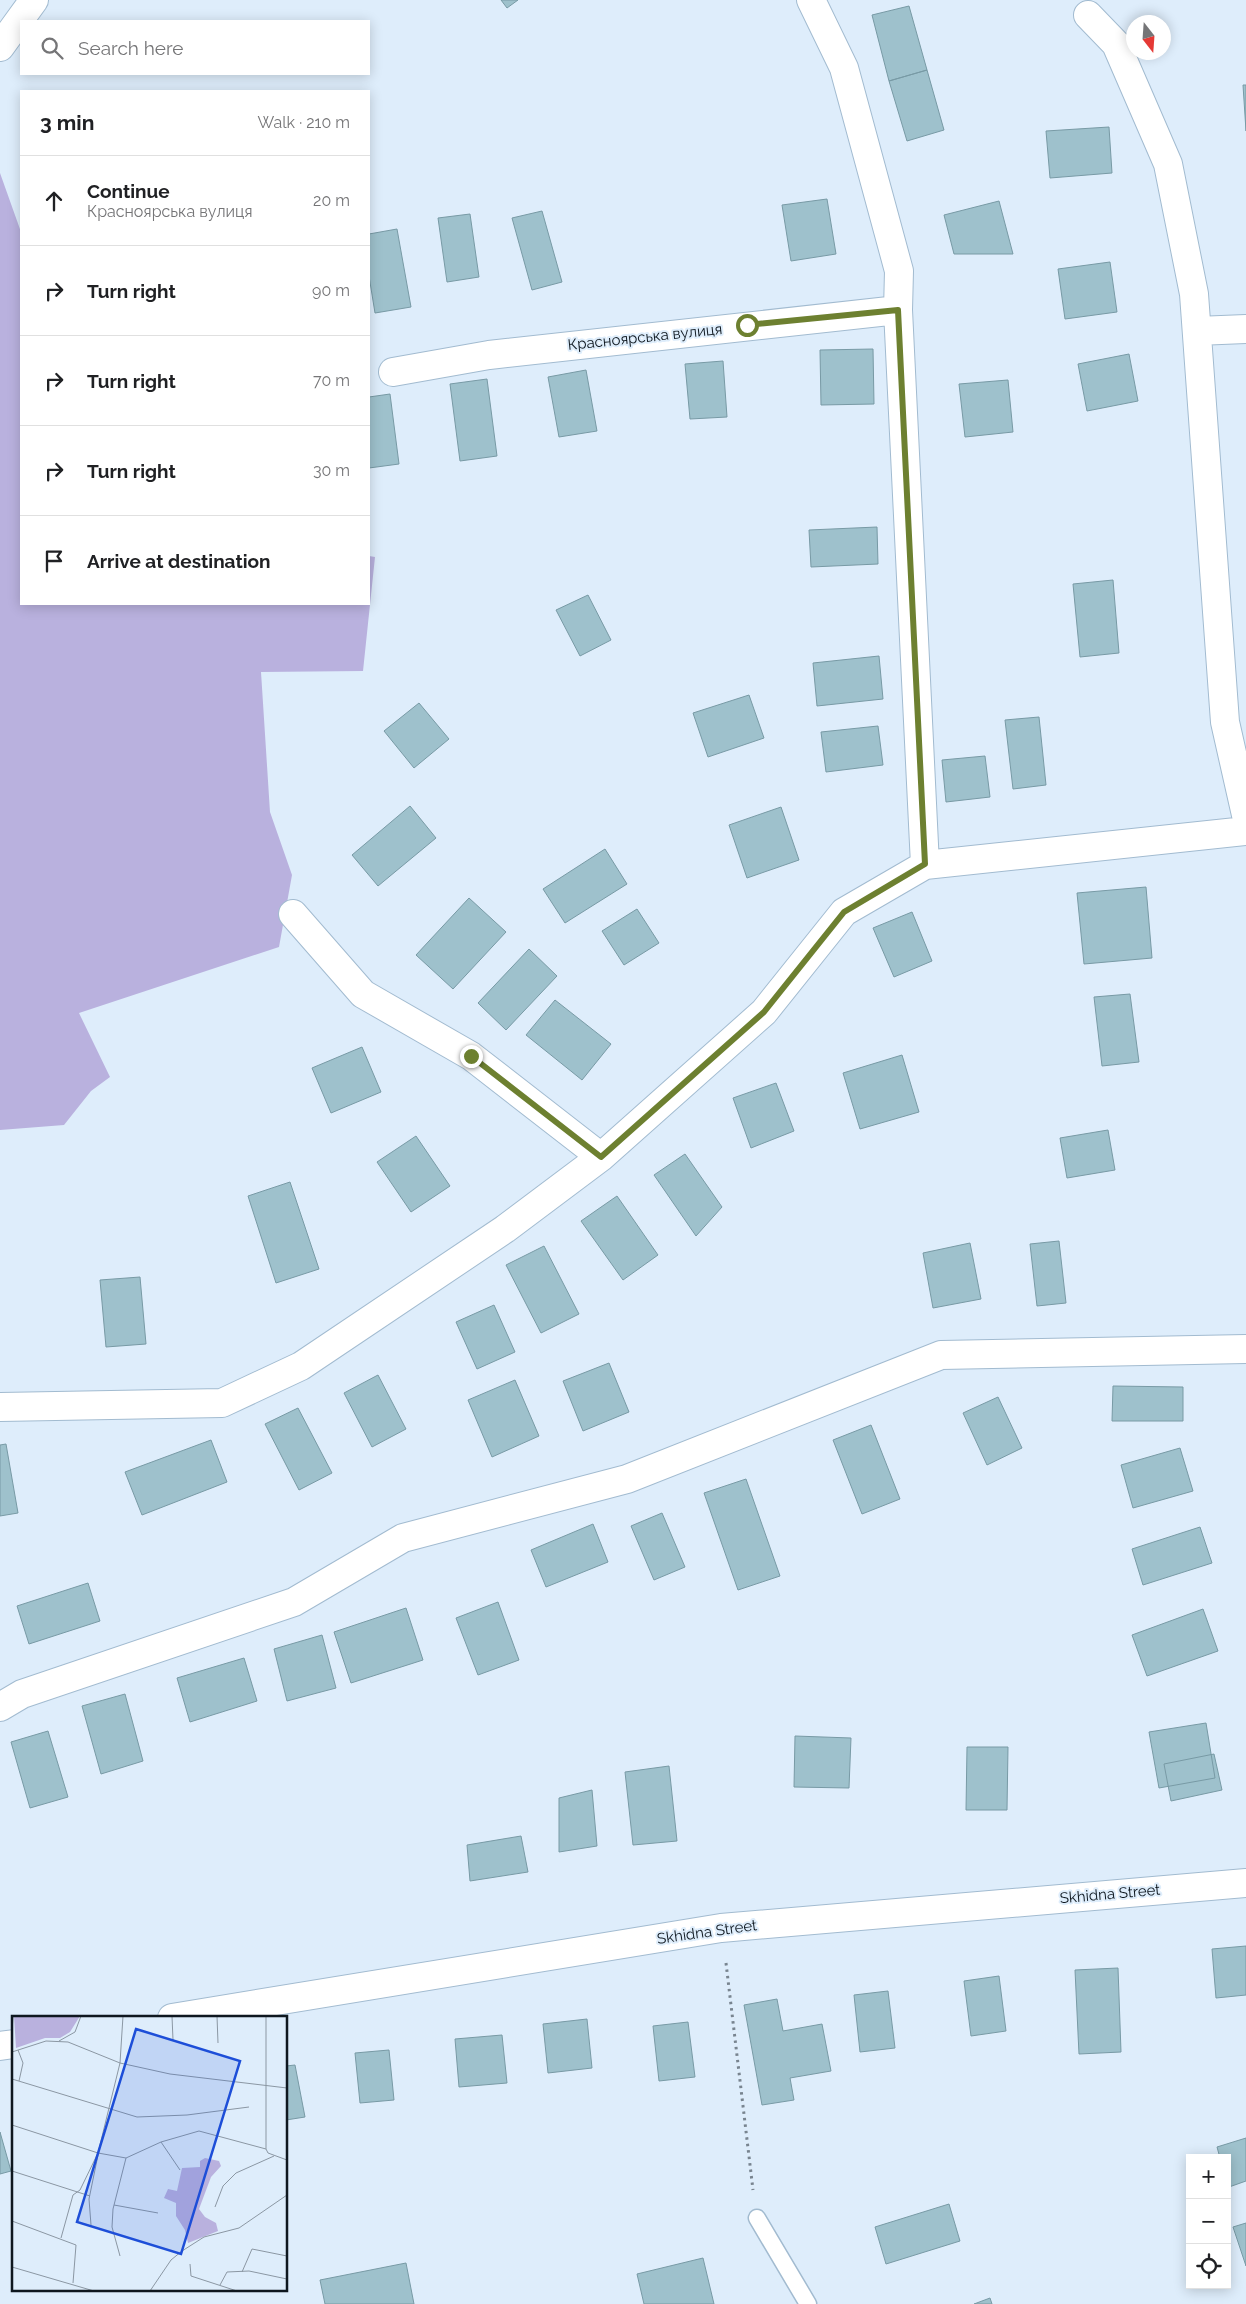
<!DOCTYPE html>
<html lang="en">
<head>
<meta charset="utf-8">
<style>
	:root { --surface:#fff; --page:#f2f2f2; --text:#202124; --muted:#757577; --line:#e0e0e0 }
	body { margin:0; font-family:Raleway,sans-serif; background:var(--page); color:var(--text) }
	.controls { position:absolute; right:15px; bottom:15px; display:grid; overflow:hidden; border-radius:0px; box-shadow:0 2px 12px #0003 }
	.controls button { width:45px; height:45px; display:grid; place-items:center; padding:0; border:0; border-bottom:1px solid var(--line); background:var(--surface); color:var(--text); font:25px sans-serif }
	.compass { position:absolute; left:1126px; top:15px; width:45px; height:45px; border-radius:50%; background:var(--surface); box-shadow:0 2px 12px #0003; rotate:163deg }
	.stop { position:absolute; width:15px; height:15px; margin:-11px; border:4px solid #6d8030; border-radius:50%; background:#fff }
	.stop.end { background:#6d8030; border-color:#fff; box-shadow:0 1px 5px #0008 }
	.list { margin:0; padding:0; list-style:none }
	h2 { display:flex; justify-content:space-between; align-items:center; height:65px; margin:0; padding:0 20px; font-size:21px }
	h2 small { font-size:16px; font-weight:400; color:var(--muted) }
	.list li { display:grid; grid-template-columns:32px 1fr auto; gap:15px; align-items:center; box-sizing:border-box; height:90px; padding:0 20px; border-top:1px solid var(--line) }
	.list b { display:block; font-size:19px; white-space:nowrap }
	.list p { margin:0; font-size:16px; white-space:nowrap; color:var(--muted) }
	.list em { font-size:16px; font-style:normal; color:var(--muted) }
	.icon { flex:none; width:28px; height:28px; fill:none; stroke:currentColor; stroke-width:2; stroke-linecap:round; stroke-linejoin:round }
	.map { position:relative; flex:none; width:1246px; height:2304px; overflow:hidden }
	.search { position:absolute; background:var(--surface); box-shadow:0 2px 12px #0003; left:20px; top:20px; width:350px; height:55px; display:flex; align-items:center; gap:12px; box-sizing:border-box; padding:0 18px; border-radius:0px; color:var(--muted); font-size:19px }
	.panel { position:absolute; background:var(--surface); box-shadow:0 2px 12px #0003; left:20px; top:90px; width:350px; height:515px; border-radius:0px }
	.map>svg:first-child { display:block }
	.green { fill:#b9b1de }
	.building { fill:#9ec1cc; stroke:#789aa5 }
	.lines { fill:none; stroke-linecap:round; stroke-linejoin:round }
	.lane-casing { stroke:#a2bbd0; stroke-width:19 }
	.street-casing { stroke:#a2bbd0; stroke-width:30 }
	.secondary-casing { stroke:#a2bbd0; stroke-width:30 }
	.path { stroke:#78848f; stroke-width:3; stroke-dasharray:2.5 4; stroke-linecap:butt }
	.lane { stroke:#fff; stroke-width:16 }
	.street { stroke:#fff; stroke-width:28 }
	.secondary { stroke:#fff; stroke-width:28 }
	.route { stroke:#6d8030; stroke-width:6 }
	.labels { text-anchor:middle; dominant-baseline:central; stroke-width:4; stroke-linejoin:round; paint-order:stroke }
	.street-label { font-size:15px; fill:#0e171f; stroke:#deedfb }
	.inset-road { fill:none; stroke:#8b97a3; stroke-width:1 }
	.view { fill:#1d4ed8; fill-opacity:0.15; stroke:#1d4ed8; stroke-width:2.5 }
	.inset-edge { fill:none; stroke:#0e171f; stroke-width:2.5 }
</style>
</head>
<body>
<div class="map">
<svg width="1246" height="2304" viewBox="0 0 1246 2304">
	<rect width="100%" height="100%" fill="#deedfb"/>
	<path class="green" d="M0,173L21,232V604H369V556L375,557L363,671L261,672L270,812L292,875L279,947L79,1013L110,1077L91,1091L64,1125L0,1130Z"/>
	<path class="building" d="M501,0H518L507,8Z
		M909,6L927,70L889,81L872,15Z
		M927,70L944,130L907,141L889,81Z
		M1243,85H1246V131Z
		M1109,127L1112,173L1050,178L1046,131Z
		M827,199L836,254L791,261L782,205Z
		M999,201L1013,254H954L944,215Z
		M542,211L562,282L532,290L512,218Z
		M470,214L479,277L447,282L438,218Z
		M397,229L411,307L375,313L369,276V234Z
		M1110,262L1117,312L1065,319L1058,269Z
		M873,349L874,404L821,405L820,350Z
		M1129,354L1138,401L1087,411L1078,364Z
		M723,361L727,417L690,419L685,364Z
		M586,370L597,431L559,437L548,377Z
		M487,379L497,456L460,461L450,384Z
		M1008,380L1013,432L965,437L959,384Z
		M390,394L399,464L369,468V397Z
		M877,527L878,564L811,567L809,530Z
		M1113,580L1119,653L1080,657L1073,584Z
		M588,595L611,640L580,656L556,610Z
		M879,656L883,699L817,706L813,663Z
		M749,695L764,738L708,757L693,713Z
		M419,703L449,739L414,768L384,731Z
		M1039,717L1046,785L1013,789L1005,720Z
		M878,726L883,765L826,772L821,732Z
		M985,756L990,797L946,802L942,760Z
		M410,806L436,838L378,886L352,855Z
		M781,807L799,860L747,878L729,825Z
		M605,849L627,884L565,923L543,889Z
		M1146,887L1152,958L1084,964L1077,893Z
		M469,898L506,932L453,989L416,955Z
		M637,909L659,943L624,965L602,931Z
		M912,912L932,961L894,977L873,928Z
		M529,949L557,976L506,1030L478,1003Z
		M1130,994L1139,1062L1102,1066L1094,997Z
		M555,1000L611,1044L582,1080L526,1035Z
		M362,1047L381,1092L331,1113L312,1068Z
		M902,1055L919,1112L860,1129L843,1073Z
		M776,1083L794,1131L751,1148L733,1098Z
		M1108,1130L1115,1170L1067,1178L1060,1138Z
		M416,1136L450,1186L411,1212L377,1162Z
		M685,1154L722,1207L696,1236L654,1175Z
		M290,1182L319,1269L276,1283L248,1196Z
		M617,1196L658,1255L623,1280L581,1221Z
		M1059,1241L1066,1303L1037,1306L1030,1244Z
		M970,1243L981,1299L933,1308L923,1253Z
		M544,1246L579,1314L541,1333L506,1265Z
		M140,1277L146,1344L106,1347L100,1280Z
		M494,1305L515,1352L477,1369L456,1322Z
		M609,1363L629,1412L583,1431L563,1381Z
		M378,1375L406,1429L372,1447L344,1393Z
		M515,1380L539,1436L492,1457L468,1400Z
		M1113,1386L1183,1387V1421H1112Z
		M998,1397L1022,1448L987,1465L963,1413Z
		M298,1408L332,1473L299,1490L265,1424Z
		M871,1425L900,1499L862,1514L833,1440Z
		M211,1440L227,1482L142,1515L125,1472Z
		M6,1444L18,1513L0,1516V1445Z
		M1180,1448L1193,1491L1133,1508L1121,1465Z
		M746,1479L780,1576L738,1590L704,1493Z
		M662,1513L685,1567L654,1580L631,1526Z
		M593,1524L608,1562L546,1587L531,1550Z
		M1200,1527L1212,1563L1143,1585L1132,1549Z
		M88,1583L100,1621L29,1644L17,1606Z
		M498,1602L519,1660L478,1675L456,1618Z
		M406,1608L423,1660L351,1683L334,1632Z
		M1203,1609L1218,1651L1147,1676L1132,1635Z
		M322,1635L336,1688L287,1701L274,1649Z
		M244,1658L257,1701L190,1722L177,1678Z
		M125,1694L143,1761L101,1774L82,1706Z
		M1206,1723L1215,1778L1159,1788L1149,1732Z
		M48,1731L68,1797L30,1808L11,1742Z
		M795,1736L851,1738L849,1788L794,1787Z
		M967,1747H1008L1007,1810H966Z
		M1214,1754L1222,1790L1171,1801L1164,1764Z
		M669,1766L677,1841L633,1845L625,1772Z
		M592,1790L597,1846L559,1852V1798Z
		M521,1836L528,1872L470,1881L467,1845Z
		M1246,1946V1995L1216,1998L1212,1949Z
		M1118,1968L1121,2052L1079,2054L1075,1970Z
		M999,1976L1006,2031L971,2036L964,1981Z
		M888,1991L895,2048L860,2052L854,1995Z
		M777,1999L783,2031L822,2024L831,2071L790,2078L794,2100L762,2105L744,2005Z
		M587,2019L592,2068L548,2073L543,2024Z
		M688,2022L695,2077L659,2081L653,2026Z
		M502,2035L507,2083L459,2087L455,2039Z
		M389,2050L394,2100L360,2103L355,2053Z
		M295,2065L305,2117L286,2120V2066Z
		M0,2132L11,2171L0,2174Z
		M1246,2138V2181L1229,2187L1227,2158H1220L1217,2147Z
		M949,2204L960,2241L886,2264L875,2227Z
		M1246,2223V2266L1233,2227Z
		M703,2258L714,2304H644L637,2274Z
		M406,2263L414,2304H325L320,2280Z
		M990,2298L992,2304H974Z"/>
	<g class="lines">
		<g class="lane-casing">
			<path id="lane" d="M757,2218L808,2304"/>
		</g>
		<g class="street-casing">
			<path id="street" d="M811,0L844,68L899,271L898,310L925,865
				M1088,15L1116,44L1168,164L1194,294L1225,722L1246,815
				M1197,331L1246,329
				M393,372L489,355L898,310
				M293,914L363,994L471,1056L601,1157
				M0,1407L222,1403L301,1366L505,1229L601,1157L764,1012L844,912L925,865L1246,831
				M0,1707L22,1694L294,1602L403,1538L627,1479L941,1355L1246,1349
				M172,2018L721,1928L1246,1883
				M0,2046L14,2044"/>
		</g>
		<g class="secondary-casing">
			<path id="secondary" d="M0,47L34,0"/>
		</g>
		<path class="path" d="M726,1963L753,2190"/>
		<use href="#lane" class="lane"/>
		<use href="#street" class="street"/>
		<use href="#secondary" class="secondary"/>
	</g>
	<g class="lines">
		<path class="route" d="M471,1056L601,1157L764,1012L844,912L925,864L898,310L747,325"/>
	</g>
	<g class="labels">
		<g class="street-label">
			<text transform="translate(645 337) rotate(-6)">Красноярська вулиця</text>
			<text transform="translate(1110 1894) rotate(-5)">Skhidna Street</text>
			<text transform="translate(707 1932) rotate(-8)">Skhidna Street</text>
		</g>
	</g>
	<g transform="translate(12 2016)">
		<rect width="275" height="275" fill="#deedfb"/>
		<path d="M2,0H68L58,16L48,22H33L4,32ZM193,142L207,145L209,150L199,161L187,193L193,201L204,207L206,215L176,227L173,214L164,200V187L152,182L156,173L165,175L170,152L188,151V145Z" fill="#b9b1de"/>
		<path class="inset-road" d="M160,0L161,24M205,0L206,27M254,0V133L256,137L275,144M0,16L1,0M47,25L63,16L69,0M6,34L11,47L7,65M0,36L34,25L56,26L108,47L158,58L275,72M0,63L125,101L175,99L237,91M0,109L86,137L114,142L149,126L187,115L254,133M149,126L168,154M0,155L78,180M102,189L146,197M203,191L211,170L224,157L262,140M0,205L64,229L61,267M79,209L77,183L86,139M49,222L61,179L68,174L86,137L108,47L111,0M108,240L100,211L101,193L114,142M178,248L179,260L225,275M0,251L82,275M230,256L240,233L275,240M208,269L215,256L237,255L275,263M138,275L159,244L170,235L192,221L227,212L275,179"/>
		<path class="view" d="M124,13L228,45L169,238L65,206Z"/>
		<rect width="275" height="275" class="inset-edge"/>
	</g>
</svg>
<div class="controls">
<button>+</button>
<button>−</button>
<button><svg class="icon" aria-label="locate" viewBox="0 0 24 24"><circle cx="12" cy="12" r="6"/><path d="M12 2v4M12 18v4M2 12h4M18 12h4"/></svg></button>
</div>
<svg class="compass" viewBox="-18 -18 36 36"><path d="M0-13l5 13h-10z" fill="#e53935"/><path d="M0 13l5-13h-10z" fill="#757577"/></svg>
<div class="stop" style="left:747px;top:325px"></div>
<div class="stop end" style="left:471px;top:1056px"></div>
<div class="search"><svg class="icon" aria-label="search" viewBox="0 0 24 24"><circle cx="10" cy="10" r="6"/><path d="M15 15l6 6"/></svg>Search here</div>
<section class="panel">
<h2>3 min<small>Walk · 210 m</small></h2>
<ul class="list">
<li><svg class="icon" aria-label="ahead" viewBox="0 0 24 24"><path d="M12 20V5M6 11l6-6 6 6"/></svg><div><b>Continue</b><p>Красноярська вулиця</p></div><em>20 m</em></li>
<li><svg class="icon" aria-label="right" viewBox="0 0 24 24"><path d="M7 20v-9h11M14 6l5 5-5 5"/></svg><div><b>Turn right</b></div><em>90 m</em></li>
<li><svg class="icon" aria-label="right" viewBox="0 0 24 24"><path d="M7 20v-9h11M14 6l5 5-5 5"/></svg><div><b>Turn right</b></div><em>70 m</em></li>
<li><svg class="icon" aria-label="right" viewBox="0 0 24 24"><path d="M7 20v-9h11M14 6l5 5-5 5"/></svg><div><b>Turn right</b></div><em>30 m</em></li>
<li><svg class="icon" aria-label="arrive" viewBox="0 0 24 24"><path d="M6 21V4h12l-3 4 3 4H6"/></svg><div><b>Arrive at destination</b></div></li>
</ul>
</section>
</div>
</body>
</html>
